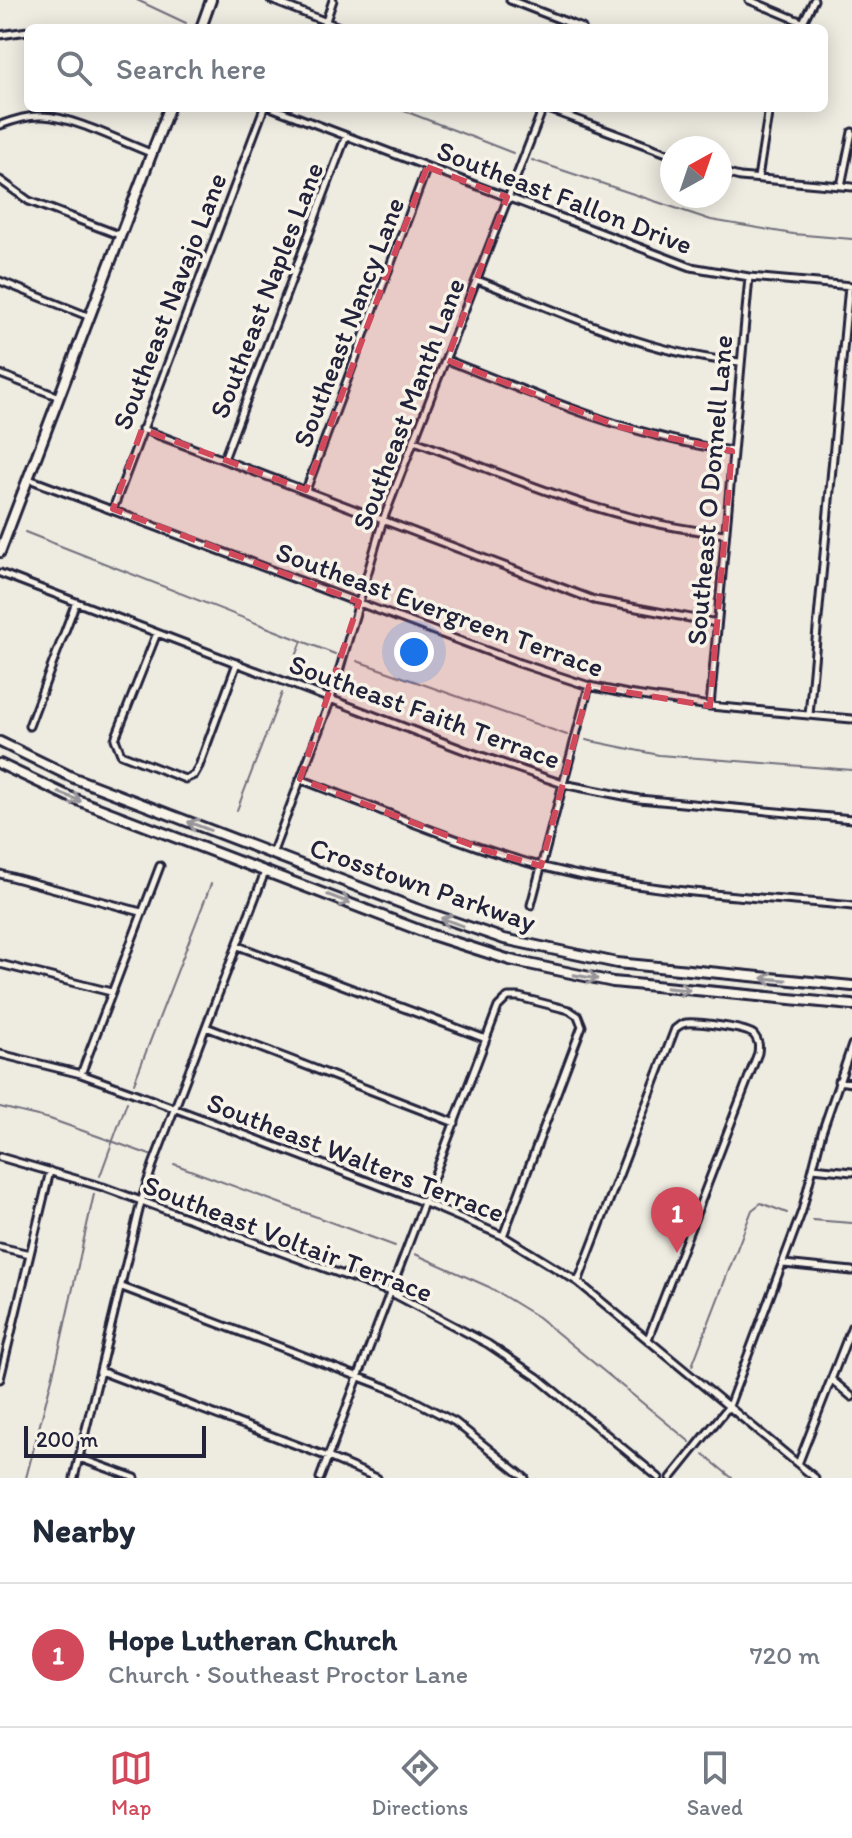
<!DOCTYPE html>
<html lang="en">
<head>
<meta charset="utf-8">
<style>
	:root { --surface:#fff; --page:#f2f2f3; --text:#1f2937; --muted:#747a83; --line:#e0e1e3; --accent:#d1495b }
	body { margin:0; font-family:Itim,sans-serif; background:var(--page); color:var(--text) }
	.compass { position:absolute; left:660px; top:136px; width:72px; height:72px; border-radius:50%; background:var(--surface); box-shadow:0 4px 20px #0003; rotate:40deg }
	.scale { position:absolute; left:24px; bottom:20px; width:182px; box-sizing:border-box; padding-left:8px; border:4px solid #22223b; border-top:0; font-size:22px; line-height:28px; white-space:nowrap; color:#22223b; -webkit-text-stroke:6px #f7f3e8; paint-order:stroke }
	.you { position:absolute; left:414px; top:652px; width:28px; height:28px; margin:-20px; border:6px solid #fff; border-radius:50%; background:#1a73e8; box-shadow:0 0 0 12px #1a73e833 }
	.badge { display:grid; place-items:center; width:52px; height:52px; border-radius:50%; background:var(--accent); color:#fff; font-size:26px; font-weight:700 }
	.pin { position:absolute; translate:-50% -66px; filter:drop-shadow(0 2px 4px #0008) }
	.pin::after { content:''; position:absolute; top:42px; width:28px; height:24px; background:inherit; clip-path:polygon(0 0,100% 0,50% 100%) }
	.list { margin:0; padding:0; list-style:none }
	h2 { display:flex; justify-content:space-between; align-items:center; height:104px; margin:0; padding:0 32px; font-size:34px }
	h2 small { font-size:26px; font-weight:400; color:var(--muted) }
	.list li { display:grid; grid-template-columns:52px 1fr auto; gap:24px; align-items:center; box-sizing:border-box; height:144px; padding:0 32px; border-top:2px solid var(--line) }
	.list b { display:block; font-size:30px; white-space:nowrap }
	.list p { margin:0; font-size:26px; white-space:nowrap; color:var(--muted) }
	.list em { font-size:26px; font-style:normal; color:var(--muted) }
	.icon { flex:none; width:44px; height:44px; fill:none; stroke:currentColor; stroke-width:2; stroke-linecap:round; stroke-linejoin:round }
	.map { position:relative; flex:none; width:852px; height:1478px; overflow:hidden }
	.search { position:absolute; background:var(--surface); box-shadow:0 4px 20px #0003; left:24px; right:24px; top:24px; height:88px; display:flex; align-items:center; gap:20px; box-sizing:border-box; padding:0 28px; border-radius:12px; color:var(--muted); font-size:30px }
	.sheet { height:248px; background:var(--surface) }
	nav { display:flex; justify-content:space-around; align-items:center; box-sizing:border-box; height:112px; border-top:2px solid var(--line); background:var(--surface); font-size:22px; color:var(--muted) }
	nav a { display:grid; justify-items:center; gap:4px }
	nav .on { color:var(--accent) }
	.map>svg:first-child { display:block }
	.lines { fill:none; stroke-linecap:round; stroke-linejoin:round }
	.stream { stroke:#716f7b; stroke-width:2 }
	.street-casing { stroke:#22223b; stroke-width:11 }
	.secondary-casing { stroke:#22223b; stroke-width:14 }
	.street { stroke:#f7f3e8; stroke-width:5 }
	.secondary { stroke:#f7f3e8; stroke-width:8 }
	.oneway { stroke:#97959a }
	.marked { fill:#d1495b; fill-opacity:0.2; stroke:#d1495b; stroke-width:6; stroke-dasharray:16 10; stroke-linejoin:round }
	.labels { text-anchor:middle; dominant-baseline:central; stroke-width:7; stroke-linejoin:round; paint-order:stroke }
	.street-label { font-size:28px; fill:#22223b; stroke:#f7f3e8 }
</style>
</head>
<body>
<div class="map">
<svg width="852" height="1478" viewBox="0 0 852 1478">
	<rect width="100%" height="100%" fill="#eeebe1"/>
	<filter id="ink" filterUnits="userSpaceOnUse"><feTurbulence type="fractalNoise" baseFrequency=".0125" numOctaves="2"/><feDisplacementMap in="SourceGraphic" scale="16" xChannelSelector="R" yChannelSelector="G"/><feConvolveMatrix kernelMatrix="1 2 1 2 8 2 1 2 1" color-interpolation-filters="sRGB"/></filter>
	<g filter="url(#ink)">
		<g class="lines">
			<path class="stream" d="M137,0L186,23
				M397,108L513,153
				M532,160L711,220L793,234L852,239
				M25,532L335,654
				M357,661L567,735
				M291,669L302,641
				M586,740L659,755L852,770
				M237,810L282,693
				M134,1083L211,884
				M0,1107L50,1119L150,1155
				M174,1164L395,1246
				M100,1176L127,1102
				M812,1220L852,1223
				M415,1254L489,1287L538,1317L690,1442
				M692,1366L752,1210L761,1203L787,1213
				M704,1455L732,1478
				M26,1478L58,1355L94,1194"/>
			<g class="street-casing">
				<path id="street" d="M271,0L342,28
					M510,0L582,28
					M749,0L802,22
					M326,21L333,0
					M800,28L814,0
					M0,35L28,31
					M273,108L691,267L749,277L852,286
					M546,108L672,155
					M0,125C13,120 29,115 43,116C73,117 122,142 151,153
					M720,172L740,177L852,187
					M758,178L769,108
					M0,180L29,201L119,235
					M841,186L852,132
					M477,280C562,312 649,355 740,362
					M0,281L90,317
					M447,360C540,397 632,437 732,451
					M0,374L59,397
					M142,429L594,600L717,623
					M415,441C518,480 615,524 725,534
					M224,459L346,136
					M29,479L519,663L589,686L628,694L710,706L852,719
					M306,490L427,167
					M113,509L264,108
					M0,573L464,750L563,784L639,799L852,819
					M157,633L115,739L121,754L185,779L194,775L199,766L237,663
					M710,706L749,277
					M809,715L849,286
					M29,726L76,602
					M300,779C398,816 495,861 599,879C682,894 768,898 852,906
					M272,854L331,699L383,520L543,108
					M0,874L141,912
					M531,905L589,686
					M238,946L486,1039
					M0,964L111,992
					M206,1027L455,1123
					M0,1054L81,1074L131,1092L423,1202L503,1236L578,1282L815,1478
					M81,1074L160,866
					M838,1081L852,1083
					M0,1157L103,1187L390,1292L488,1344L537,1377L659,1478
					M813,1168L852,1172
					M0,1247L30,1254
					M784,1264L852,1271
					M578,1282L675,1029C679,1026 680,1024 686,1023C697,1022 748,1028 754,1035C759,1041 759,1046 758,1053L648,1339
					M122,1287L396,1391L455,1422L525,1478
					M100,1371L328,1457L377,1478
					M0,1379L50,1171
					M832,1380L852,1397
					M79,1458L135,1478
					M798,1464L852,1326
					M74,1478L141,1202L153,1165L265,872
					M320,1478L498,1007L508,997H519L569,1010L578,1016L582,1026L503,1236
					M671,1478L729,1406L802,1211L822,1132L852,1045"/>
			</g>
			<g class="secondary-casing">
				<path id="secondary" d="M201,28L211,0
					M0,552L169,108
					M0,742L74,778L414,908L504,939L617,963L852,986
					M0,764L72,798L432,935L510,960L613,982L852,1005"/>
			</g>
			<use href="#street" class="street"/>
			<use href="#secondary" class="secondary"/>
		</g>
		<defs><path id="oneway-shaft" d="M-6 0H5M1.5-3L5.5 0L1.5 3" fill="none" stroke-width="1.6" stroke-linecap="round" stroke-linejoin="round" transform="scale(2)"/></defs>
		<g class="oneway">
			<use href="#oneway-shaft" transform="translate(70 797) rotate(22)"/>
			<use href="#oneway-shaft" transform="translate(199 826) rotate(-159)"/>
			<use href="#oneway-shaft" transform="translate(339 899) rotate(21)"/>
			<use href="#oneway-shaft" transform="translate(452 922) rotate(-160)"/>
			<use href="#oneway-shaft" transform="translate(586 977) rotate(10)"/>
			<use href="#oneway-shaft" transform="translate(774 979) rotate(-175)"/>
			<use href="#oneway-shaft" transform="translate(678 989) rotate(5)"/>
		</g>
	</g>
	<path class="marked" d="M427,167L507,197L447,360L620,427L732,451L710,706L589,686L541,866L484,850L300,779L359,602L113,509L142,429L306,490Z"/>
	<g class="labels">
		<g class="street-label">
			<text transform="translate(565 197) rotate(21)">Southeast Fallon Drive</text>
			<text transform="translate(266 290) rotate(-69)">Southeast Naples Lane</text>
			<text transform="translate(169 301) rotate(-69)">Southeast Navajo Lane</text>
			<text transform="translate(348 322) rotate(-69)">Southeast Nancy Lane</text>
			<text transform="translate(408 404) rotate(-69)">Southeast Manth Lane</text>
			<text transform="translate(709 490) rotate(-85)">Southeast O Donnell Lane</text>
			<text transform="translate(440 609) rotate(20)">Southeast Evergreen Terrace</text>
			<text transform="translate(425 711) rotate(20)">Southeast Faith Terrace</text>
			<text transform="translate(423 884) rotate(19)">Crosstown Parkway</text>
			<text transform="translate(356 1157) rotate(21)">Southeast Walters Terrace</text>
			<text transform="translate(288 1238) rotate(21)">Southeast Voltair Terrace</text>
		</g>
	</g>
</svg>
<svg class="compass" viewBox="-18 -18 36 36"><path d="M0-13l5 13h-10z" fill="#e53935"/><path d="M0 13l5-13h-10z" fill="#747a83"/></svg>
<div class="scale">200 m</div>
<div class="you"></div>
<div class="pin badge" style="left:677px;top:1253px">1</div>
<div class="search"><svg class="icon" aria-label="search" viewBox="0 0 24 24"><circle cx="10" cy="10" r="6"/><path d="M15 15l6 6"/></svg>Search here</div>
</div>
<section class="sheet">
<h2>Nearby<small></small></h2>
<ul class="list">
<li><span class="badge">1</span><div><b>Hope Lutheran Church</b><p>Church · Southeast Proctor Lane</p></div><em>720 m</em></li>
</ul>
</section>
<nav>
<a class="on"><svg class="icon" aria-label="map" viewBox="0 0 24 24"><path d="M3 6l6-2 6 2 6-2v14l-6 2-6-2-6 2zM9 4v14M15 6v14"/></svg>Map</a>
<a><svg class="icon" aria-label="directions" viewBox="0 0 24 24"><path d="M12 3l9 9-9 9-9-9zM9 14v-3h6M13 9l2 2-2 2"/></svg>Directions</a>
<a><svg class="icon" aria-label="saved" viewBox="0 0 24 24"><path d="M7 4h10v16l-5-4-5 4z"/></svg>Saved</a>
</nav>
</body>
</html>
